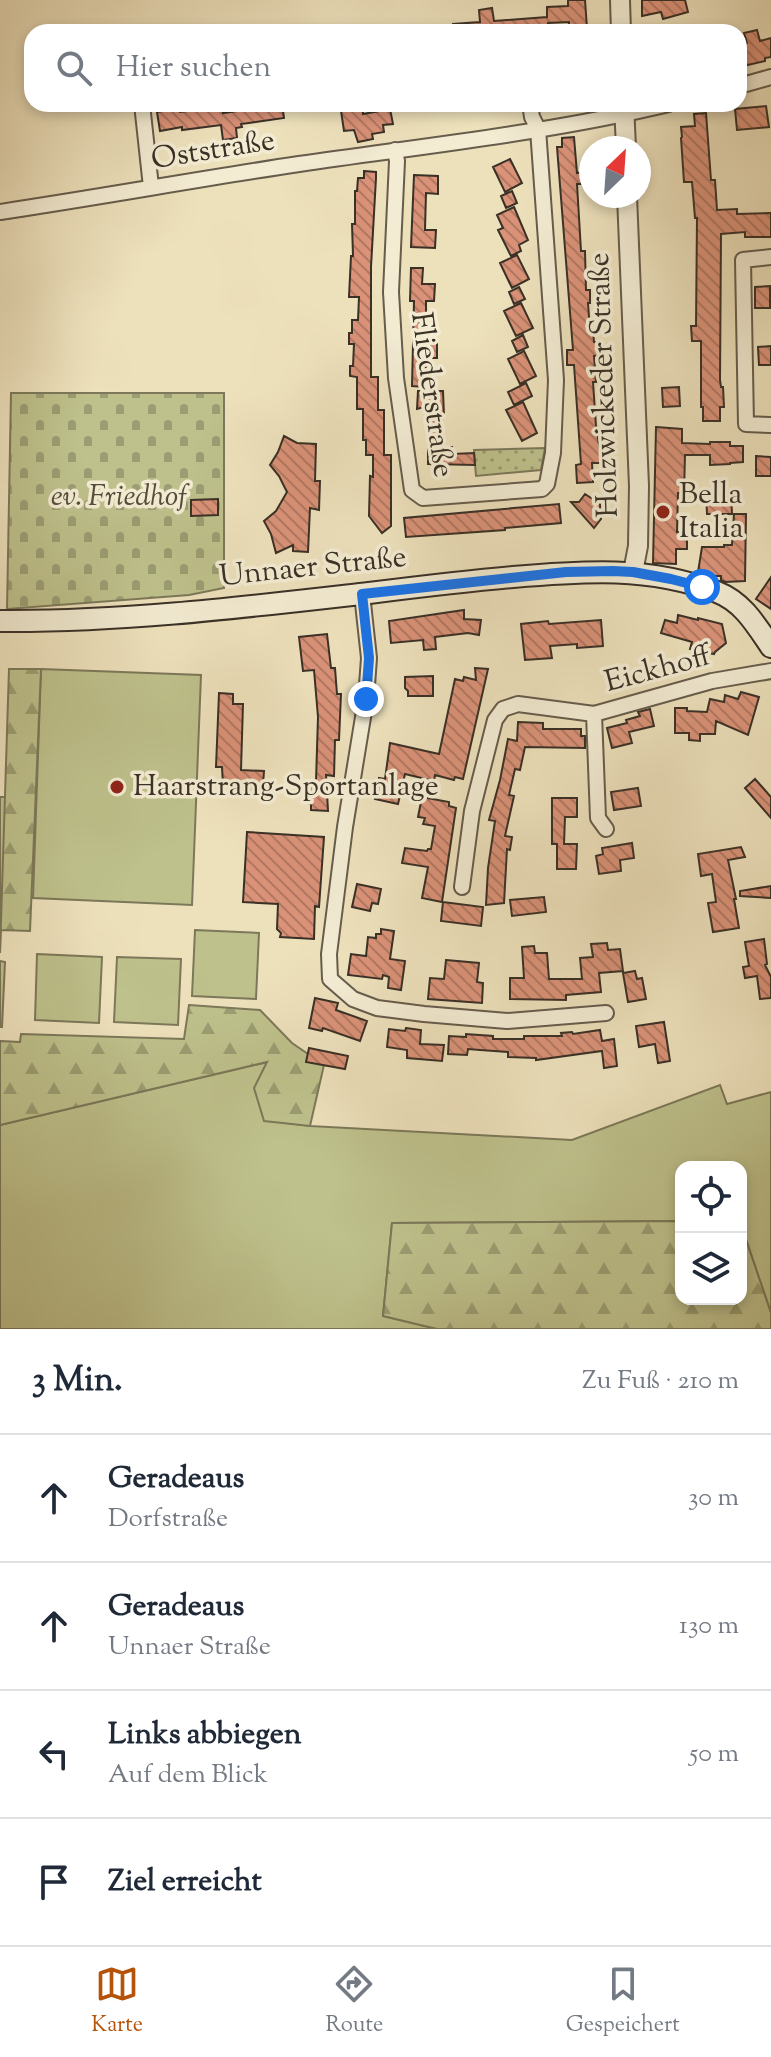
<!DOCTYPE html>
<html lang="de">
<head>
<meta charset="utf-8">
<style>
	:root { --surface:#fff; --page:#f6f6f7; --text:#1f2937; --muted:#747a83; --line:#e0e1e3; --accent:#b45309 }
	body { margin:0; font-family:"Sorts Mill Goudy",serif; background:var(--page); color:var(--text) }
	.controls { position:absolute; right:24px; bottom:24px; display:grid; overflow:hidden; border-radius:16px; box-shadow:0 4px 12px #0003 }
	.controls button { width:72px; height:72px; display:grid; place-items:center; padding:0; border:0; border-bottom:2px solid var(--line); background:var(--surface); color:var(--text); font:40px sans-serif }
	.compass { position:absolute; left:579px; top:136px; width:72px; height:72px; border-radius:50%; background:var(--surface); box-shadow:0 4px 12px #0003; rotate:25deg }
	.stop { position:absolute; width:24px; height:24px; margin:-18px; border:6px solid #1a73e8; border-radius:50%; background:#fff }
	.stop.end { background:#1a73e8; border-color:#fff; box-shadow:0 2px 8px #0008 }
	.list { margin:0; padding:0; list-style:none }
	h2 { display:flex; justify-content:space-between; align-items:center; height:104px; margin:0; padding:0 32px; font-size:34px }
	h2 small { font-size:26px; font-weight:400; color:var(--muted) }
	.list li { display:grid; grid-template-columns:52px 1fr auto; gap:24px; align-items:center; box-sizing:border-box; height:128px; padding:0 32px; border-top:2px solid var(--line) }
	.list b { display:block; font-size:30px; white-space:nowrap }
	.list p { margin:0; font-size:26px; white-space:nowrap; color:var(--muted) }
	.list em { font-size:26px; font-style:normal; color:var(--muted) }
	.icon { flex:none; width:44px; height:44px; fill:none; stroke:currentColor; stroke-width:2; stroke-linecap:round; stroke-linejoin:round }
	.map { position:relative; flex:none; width:771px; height:1329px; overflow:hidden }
	.search { position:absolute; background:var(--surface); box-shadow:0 4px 12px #0003; left:24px; right:24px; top:24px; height:88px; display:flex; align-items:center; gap:20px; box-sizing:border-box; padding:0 28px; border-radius:24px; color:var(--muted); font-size:30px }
	.sheet { height:616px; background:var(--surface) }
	nav { display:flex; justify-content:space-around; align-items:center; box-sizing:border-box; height:112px; border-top:2px solid var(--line); background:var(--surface); font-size:22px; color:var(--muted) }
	nav a { display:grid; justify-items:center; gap:4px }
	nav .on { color:var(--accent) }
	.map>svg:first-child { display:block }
	.grass { fill:#bec18c; stroke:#7c7859; stroke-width:2 }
	.forest { fill:url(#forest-firs); stroke:#7c7859; stroke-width:2 }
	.cemetery { fill:url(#cemetery-stones); stroke:#7c7859; stroke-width:2 }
	.park { fill:url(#park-dots); stroke:#7c7859; stroke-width:2 }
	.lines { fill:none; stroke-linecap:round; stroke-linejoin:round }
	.stream { stroke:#778381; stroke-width:4 }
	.building { fill:url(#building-back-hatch); stroke:#393026; stroke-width:2 }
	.minor-casing { stroke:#665c4c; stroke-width:18 }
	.tertiary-casing { stroke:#665c4c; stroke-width:22 }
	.secondary-casing { stroke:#393026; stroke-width:24 }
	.minor { stroke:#f3ecd3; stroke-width:14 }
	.tertiary { stroke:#f3ecd3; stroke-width:18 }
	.secondary { stroke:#f3ecd3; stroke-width:20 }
	.route { stroke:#1a73e8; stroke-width:10 }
	.poi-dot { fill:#8f2418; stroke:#f3ecd3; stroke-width:3 }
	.labels { text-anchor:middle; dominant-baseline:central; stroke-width:7; stroke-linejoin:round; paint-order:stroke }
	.street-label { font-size:30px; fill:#393026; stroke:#f3ecd3 }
	.poi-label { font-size:30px; fill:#393026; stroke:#f3ecd3; text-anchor:start }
	.park-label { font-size:30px; font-style:italic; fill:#544d3a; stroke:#f3ecd3 }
</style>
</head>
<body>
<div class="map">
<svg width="771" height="1329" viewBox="0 0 771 1329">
	<defs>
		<pattern id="forest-firs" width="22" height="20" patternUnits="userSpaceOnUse" patternTransform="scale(2)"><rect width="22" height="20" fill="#bec18c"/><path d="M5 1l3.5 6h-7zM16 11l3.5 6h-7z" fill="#9b9d72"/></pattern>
		<pattern id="cemetery-stones" width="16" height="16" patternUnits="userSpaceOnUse" patternTransform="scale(2)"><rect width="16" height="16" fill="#bec18c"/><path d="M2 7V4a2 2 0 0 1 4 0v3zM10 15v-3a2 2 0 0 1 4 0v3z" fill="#9b9d72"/></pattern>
		<pattern id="park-dots" width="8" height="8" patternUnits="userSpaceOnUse" patternTransform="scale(2)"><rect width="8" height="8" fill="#bec18c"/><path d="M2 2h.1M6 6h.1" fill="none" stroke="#9b9d72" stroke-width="1.8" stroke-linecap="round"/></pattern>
		<pattern id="building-back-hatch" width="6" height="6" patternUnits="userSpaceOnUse" patternTransform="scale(2)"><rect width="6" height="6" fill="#da9278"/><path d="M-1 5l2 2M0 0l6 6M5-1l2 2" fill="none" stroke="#b27862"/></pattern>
	</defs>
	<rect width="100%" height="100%" fill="#ede1bc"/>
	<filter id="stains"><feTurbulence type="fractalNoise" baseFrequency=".0025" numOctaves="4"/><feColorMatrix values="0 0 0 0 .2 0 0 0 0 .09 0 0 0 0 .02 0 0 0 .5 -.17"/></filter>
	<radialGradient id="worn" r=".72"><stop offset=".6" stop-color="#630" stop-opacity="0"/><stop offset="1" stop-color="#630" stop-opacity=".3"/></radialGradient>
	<path class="grass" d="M41,669L201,675L192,905L33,898Z
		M0,797H6L1,930H0Z
		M195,930L259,933L256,999L192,996Z
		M37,954L102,957L99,1023L35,1020Z
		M117,957L181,959L178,1025L114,1022Z
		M0,961L5,962L2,1027H0Z
		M268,1062L264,1120L310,1126L572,1140L720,1085L727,1104L771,1092V1313L741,1225V1167H681V1221L392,1223L383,1316L437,1329H0V1125Z"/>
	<path class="forest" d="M9,669H41L30,931L1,930L0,953Z
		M189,1005L260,1010L292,1043L324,1065L310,1126L264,1121L254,1088L267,1062L0,1125V1041L20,1042L21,1034L184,1039Z
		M681,1221V1299H741V1225L771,1313V1329H437L383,1316L392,1223Z"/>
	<path class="cemetery" d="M11,393H224V588L189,595L7,609Z"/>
	<path class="park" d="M545,448L541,470L476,476L474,450Z"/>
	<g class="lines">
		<path class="stream" d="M0,219L37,213"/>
	</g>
	<path class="building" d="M568,0H585L587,28L569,30V22L548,23L549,32H453V24L480,22L479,10L492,8L494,21L547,17V7L568,6Z
		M642,0H685L688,12L663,19L661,12L642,16Z
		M757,30L760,41L771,38V57L765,58V61L739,67V45L747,43L744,33Z
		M250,104H282L284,118L241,124L242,127L236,128L237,138L223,140L221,125L182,130V127L160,131L157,112L179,108L180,112L222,107L223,113L251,109Z
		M340,104H362L363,114L390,109L393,124L383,125L384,132L372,134L373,139L358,142L354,130L344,131Z
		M766,106L769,127L737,130L735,109Z
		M706,113L711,180H715L717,210L737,209V214L771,213V237H745V232L721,234L720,380L721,387H723L724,407H720V421H703V407H701V341H692L691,326H696L697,218H695L692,182H684L681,138L682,137L681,127L695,126L694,114Z
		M574,137L577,173L583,172L584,184H577L581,251H585L586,290H590V303H588L590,330H593L594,342H598L600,356H594L596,382H593L596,426L602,463H592L593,482L577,483L576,465L581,464L574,365H567V350H573L557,147H562V138Z
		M510,159L522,183L505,192L493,167Z
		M364,171L376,172V178L371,267V377H378V410H384V455H391V526L382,533L369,516L370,476L373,477V455H366V440H363V409H357V377L350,376V366H353L354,344H349V333H352V320H358L359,297H349L351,256H353L352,224H355V191H357L358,178H364Z
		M414,175L438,176V194L426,193L425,230H436L435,248L411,247Z
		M512,191L517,203L506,208L501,196Z
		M514,207L528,240L519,245L521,251L511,256L498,230L503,228L497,215Z
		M517,255L529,279L512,288L500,263Z
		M411,268H423L422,284H435L434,301H426V340H437V358H426L425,387L412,386L414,301H410Z
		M770,286V308H755V287Z
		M519,287L525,299L514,304L509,292Z
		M521,303L533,328L516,336L504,311Z
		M523,335L528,347L517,352L512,341Z
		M771,346V365H759L758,347Z
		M524,351L536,376L520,384L508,359Z
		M526,383L532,396L514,405L508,392Z
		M679,387L680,406L663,407L662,388Z
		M418,391H443L444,416L441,423L440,447H452V454L474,453L475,465L428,464V406L417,409Z
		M523,402L537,433L522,441L506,410Z
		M656,427L682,429V443L710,444V442H730V446H743V462L730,463V464L710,465V455H685L684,493H678L677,532H687V549H676V564L653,563Z
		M284,436L297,443L316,444L315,481H320L319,510L310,508L308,552L293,551V545L276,553L271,534L264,521L276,511L287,492L279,476L270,465L278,452Z
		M756,456L771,457V476H756Z
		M731,490L732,514H707L706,491Z
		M585,494L600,504L601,519L594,528L571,502H579Z
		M218,499V515L191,516V500Z
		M559,504L561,523L505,528V530L406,537L404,518Z
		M734,514H746L745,581L725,582L721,580V576H709L698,572L702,547H724V545H732Z
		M771,577V609L756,599Z
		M464,610V619L481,620L479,635L468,633L435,637L436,649L424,650L423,640L391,643L389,621Z
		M678,615L698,620V618L722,624L726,643L715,652L714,654L690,649L692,642L661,633L665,620L677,623Z
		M601,620L603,646L577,648V644L550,646L552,658L525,660L521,624L548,621L549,624Z
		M327,634L331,668H335L337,694H341L339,740H335L334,776L326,775L328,811L311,810V804L308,803V781H316L318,717L314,670L303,671L299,637Z
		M475,668L488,669L463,779L455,777L454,780L435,775L434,781L405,774L398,804L375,799L379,778L385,779L390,743L439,754L455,679L463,681L464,677L476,680Z
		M433,676V696H408V691L405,688V677Z
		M741,692L759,697L748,735L716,721L715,734H700V741L689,740V733H675V708H687V711L707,712L710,699L724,702L725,695L738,699Z
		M219,693L233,694V704H243L241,770L264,771L263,785H257V794H231V785H223L222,767H216Z
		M650,709L654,726L629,732L632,743L612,748L607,728L627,723L626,720L640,716L638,712Z
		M518,722L543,723V729H581V736H585V748L525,747L520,770L515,769L509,795L514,796L505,836L512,837L510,850L507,849L504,903L486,905L488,868L495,821L489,820L500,780L508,739L517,741Z
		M755,779L771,797V818L745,788Z
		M638,788L641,806L614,810L611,792Z
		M422,797L449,802V806L456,808L442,902L422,898L428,867L402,863L405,848L427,851L428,849H431L435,826L423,824L425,818L418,817Z
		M552,798H577V817H565L564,844H577L576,869H557V844H552Z
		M247,832L324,837L319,907L315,906L314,939L280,937L281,933L277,929L278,904L243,902Z
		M632,843L634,858L620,860L621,871L599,874L596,856L603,854L602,848Z
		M741,847L745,857L728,860L736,899H734L739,928L713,932L708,903L716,902L712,874L701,876L698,854Z
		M357,884L381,889L378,904L372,903L370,911L352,907Z
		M771,886V898L740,896V891Z
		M544,897L546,912L512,916L510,900Z
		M443,902L483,907L481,926L441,921Z
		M381,929L394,931L390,959L405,961L401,990L388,988L389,977L383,975L382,979L348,975L351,954L366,956L368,937L376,938V934H381Z
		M764,939L767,964L765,965L771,977V998L760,999L757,976L745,978L743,967L749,966L745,942Z
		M607,943L608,950L620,949L623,971L599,973L601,992L566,995V1000L510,999V978H524L522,947L534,946L535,953H547L549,979H582L580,958L593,957L591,944Z
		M446,960L479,963L477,982L483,983L482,1003L428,999L430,978L444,979Z
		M635,971L637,979L642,978L646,999L628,1002L623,973Z
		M315,998L338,1003L336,1010L367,1021L360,1041L323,1028L322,1031L309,1028Z
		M664,1022L670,1061L658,1063L655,1044L639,1047L636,1026Z
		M406,1028L421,1030L420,1044L444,1045L442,1061L407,1058V1050L387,1047L389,1029L405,1031Z
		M600,1030L602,1041L614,1039L617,1066L604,1068L602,1051L536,1060V1058L508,1057V1052L480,1050L468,1049L467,1055L448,1054L449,1036L466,1037V1034L493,1036V1039H524V1036H562L561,1033L572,1032L573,1034Z
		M309,1048L348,1056L345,1069L306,1062Z"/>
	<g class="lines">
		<g class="minor-casing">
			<path id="minor" d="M739,86L771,77
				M142,104L151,187
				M395,150L397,161L391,292L396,378L412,490L423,498L542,489L547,484L553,453L556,380L538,129L532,117L530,104
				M0,212C100,197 199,179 299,164C422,146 548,133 669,104
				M771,257L743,260L746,424L771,425
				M362,594L369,658L366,699L345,827L329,954L330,979L353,999L377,1008L424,1014L507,1021L606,1013
				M594,714L598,818L606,829
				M462,887L472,811L495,720L503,709L518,704L594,714L712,681L771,671"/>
		</g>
		<g class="tertiary-casing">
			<path id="tertiary" d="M620,0L621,32
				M624,104L626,148
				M627,196L639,486L638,546L633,572"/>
		</g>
		<g class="secondary-casing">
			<path id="secondary" d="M0,621C123,622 246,607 369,593C417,587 465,581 513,577C584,571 649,566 717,592C743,602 756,625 771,647"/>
		</g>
		<use href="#minor" class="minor"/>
		<use href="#tertiary" class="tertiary"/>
		<use href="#secondary" class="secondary"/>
	</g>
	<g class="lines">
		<path class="route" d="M366,699L369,658L362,594L566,572L613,571L633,572L671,579L702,587"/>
	</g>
	<g class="poi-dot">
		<circle cx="663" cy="512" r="8"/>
		<circle cx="117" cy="787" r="8"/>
	</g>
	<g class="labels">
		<g class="street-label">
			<text transform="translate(213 151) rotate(-9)">Oststraße</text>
			<text transform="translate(605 385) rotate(-92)">Holzwickeder Straße</text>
			<text transform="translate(431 395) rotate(82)">Fliederstraße</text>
			<text transform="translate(313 568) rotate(-6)">Unnaer Straße</text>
			<text transform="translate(658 670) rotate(-15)">Eickhoff</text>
		</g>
		<g class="poi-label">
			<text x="679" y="495">Bella<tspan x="679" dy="34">Italia</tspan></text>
			<text x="133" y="787">Haarstrang-Sportanlage</text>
		</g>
		<g class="park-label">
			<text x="119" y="497">ev. Friedhof</text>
		</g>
	</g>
	<rect width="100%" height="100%" filter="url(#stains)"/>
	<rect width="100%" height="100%" fill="url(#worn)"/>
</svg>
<div class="controls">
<button><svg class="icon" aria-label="locate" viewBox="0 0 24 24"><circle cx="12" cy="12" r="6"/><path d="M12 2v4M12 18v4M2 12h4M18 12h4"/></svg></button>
<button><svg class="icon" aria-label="layers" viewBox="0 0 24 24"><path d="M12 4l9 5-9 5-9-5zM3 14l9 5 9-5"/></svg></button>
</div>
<svg class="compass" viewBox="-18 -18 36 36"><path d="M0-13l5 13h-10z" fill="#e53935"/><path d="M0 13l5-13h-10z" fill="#747a83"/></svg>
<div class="stop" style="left:702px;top:587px"></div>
<div class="stop end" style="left:366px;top:699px"></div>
<div class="search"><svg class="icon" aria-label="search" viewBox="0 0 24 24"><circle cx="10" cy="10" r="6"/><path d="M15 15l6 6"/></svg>Hier suchen</div>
</div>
<section class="sheet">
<h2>3 Min.<small>Zu Fuß · 210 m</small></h2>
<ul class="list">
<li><svg class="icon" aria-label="ahead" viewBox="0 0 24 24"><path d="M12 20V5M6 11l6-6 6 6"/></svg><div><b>Geradeaus</b><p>Dorfstraße</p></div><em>30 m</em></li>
<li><svg class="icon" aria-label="ahead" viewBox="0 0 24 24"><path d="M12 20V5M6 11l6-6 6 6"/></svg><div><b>Geradeaus</b><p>Unnaer Straße</p></div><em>130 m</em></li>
<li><svg class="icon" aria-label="left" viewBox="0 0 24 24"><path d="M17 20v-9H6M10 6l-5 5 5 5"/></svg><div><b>Links abbiegen</b><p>Auf dem Blick</p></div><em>50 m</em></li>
<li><svg class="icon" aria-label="arrive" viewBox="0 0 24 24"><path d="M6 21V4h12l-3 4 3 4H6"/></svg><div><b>Ziel erreicht</b></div></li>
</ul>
</section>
<nav>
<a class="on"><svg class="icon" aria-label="map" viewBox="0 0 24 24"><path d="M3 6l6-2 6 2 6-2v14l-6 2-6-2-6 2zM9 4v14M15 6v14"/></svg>Karte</a>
<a><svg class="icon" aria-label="directions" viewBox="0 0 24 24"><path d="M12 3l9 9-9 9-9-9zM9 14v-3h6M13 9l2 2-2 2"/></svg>Route</a>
<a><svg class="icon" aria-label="saved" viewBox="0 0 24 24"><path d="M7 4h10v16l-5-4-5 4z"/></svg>Gespeichert</a>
</nav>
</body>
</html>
